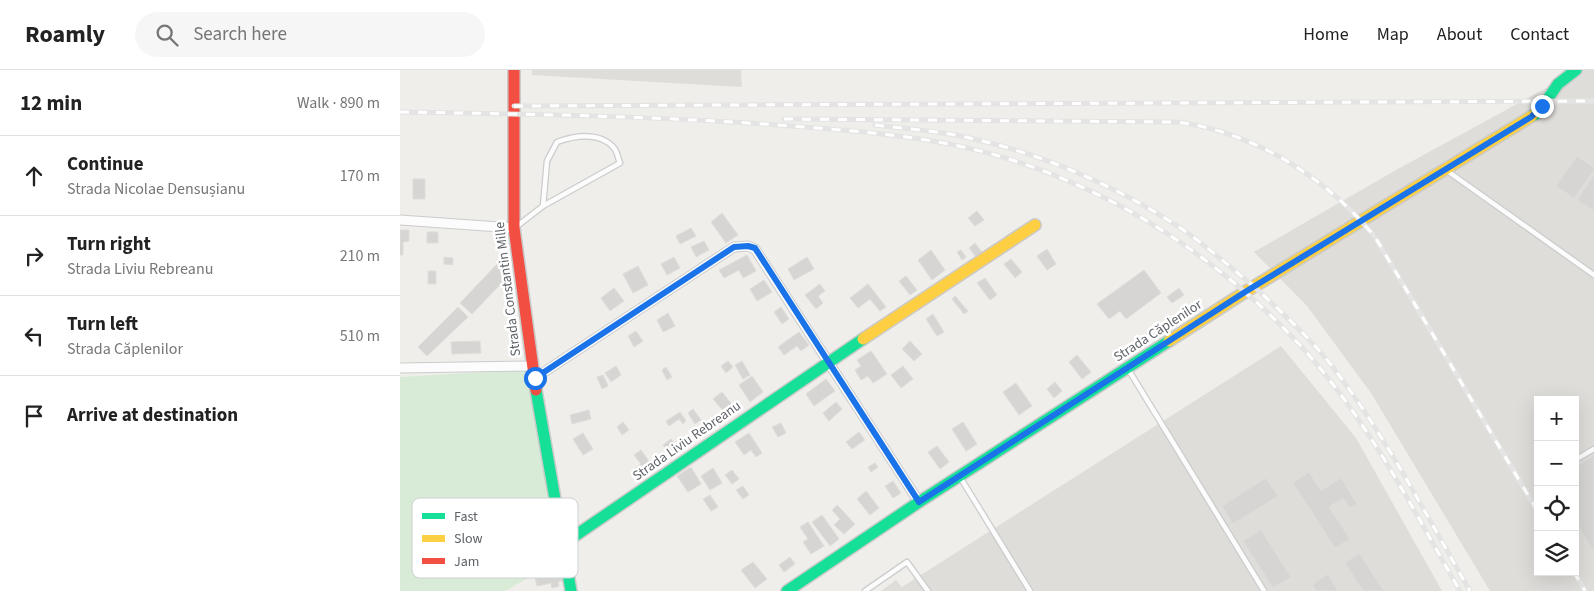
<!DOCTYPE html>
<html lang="en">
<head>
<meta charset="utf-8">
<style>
	:root { --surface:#fff; --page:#f6f6f6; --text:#222; --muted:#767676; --line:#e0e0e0 }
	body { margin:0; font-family:"Source Sans 3",sans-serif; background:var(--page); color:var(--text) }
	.controls { position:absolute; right:15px; bottom:15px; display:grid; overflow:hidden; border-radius:0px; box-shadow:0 5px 20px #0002 }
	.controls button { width:45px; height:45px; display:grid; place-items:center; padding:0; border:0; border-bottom:1px solid var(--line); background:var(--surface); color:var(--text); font:25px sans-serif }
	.stop { position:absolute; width:15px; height:15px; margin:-11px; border:4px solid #1a73e8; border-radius:50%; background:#fff }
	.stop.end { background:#1a73e8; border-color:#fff; box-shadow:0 1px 5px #0008 }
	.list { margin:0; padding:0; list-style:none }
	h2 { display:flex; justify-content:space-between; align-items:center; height:65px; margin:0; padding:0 20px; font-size:21px }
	h2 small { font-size:16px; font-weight:400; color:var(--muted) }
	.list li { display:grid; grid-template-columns:32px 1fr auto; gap:15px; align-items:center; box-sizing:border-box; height:80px; padding:0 20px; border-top:1px solid var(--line) }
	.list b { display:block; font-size:19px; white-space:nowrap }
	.list p { margin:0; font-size:16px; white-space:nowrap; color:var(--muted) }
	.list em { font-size:16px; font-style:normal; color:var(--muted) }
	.icon { flex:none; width:28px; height:28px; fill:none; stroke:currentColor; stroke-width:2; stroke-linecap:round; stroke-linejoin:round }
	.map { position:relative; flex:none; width:1194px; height:521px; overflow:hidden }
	header { display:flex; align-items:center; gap:30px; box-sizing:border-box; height:70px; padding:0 25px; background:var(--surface); border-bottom:1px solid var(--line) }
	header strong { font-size:24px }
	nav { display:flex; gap:28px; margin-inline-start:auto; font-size:18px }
	.search { width:350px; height:45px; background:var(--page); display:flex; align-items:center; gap:12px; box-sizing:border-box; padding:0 18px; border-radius:28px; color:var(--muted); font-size:19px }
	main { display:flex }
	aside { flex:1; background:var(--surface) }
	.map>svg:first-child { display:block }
	.industrial { fill:#dfddda; fill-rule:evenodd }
	.green { fill:#d8ebd6 }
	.building { fill:#d6d5d3; stroke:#deddd9 }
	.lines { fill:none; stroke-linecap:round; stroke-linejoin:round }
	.lane-casing { stroke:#cbcccc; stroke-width:7 }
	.street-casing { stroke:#cbcccc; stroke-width:11 }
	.fast-casing { stroke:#cacacb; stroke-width:14 }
	.slow-casing { stroke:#cacacb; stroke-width:14 }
	.jam-casing { stroke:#cacacb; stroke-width:14 }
	.lane { stroke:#fdfcfc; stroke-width:4.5 }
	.street { stroke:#fdfcfc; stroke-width:9 }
	.fast { stroke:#16e098; stroke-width:11 }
	.slow { stroke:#ffcf43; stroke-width:11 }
	.jam { stroke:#f24e42; stroke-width:11 }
	.rail-casing { stroke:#e4e4e4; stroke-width:5 }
	.rail { stroke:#fff; stroke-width:3; stroke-dasharray:9; stroke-linecap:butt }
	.route { stroke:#1a73e8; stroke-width:6 }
	.labels { text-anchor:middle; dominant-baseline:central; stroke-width:5; stroke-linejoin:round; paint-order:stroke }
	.street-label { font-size:14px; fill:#5f6368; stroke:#fff }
	.key { fill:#fff; stroke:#cfd0d2; stroke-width:1 }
	.key-label { font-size:14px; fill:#5f6368 }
</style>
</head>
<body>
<header>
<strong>Roamly</strong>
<div class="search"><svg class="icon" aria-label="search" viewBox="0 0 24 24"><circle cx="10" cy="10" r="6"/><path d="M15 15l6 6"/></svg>Search here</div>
<nav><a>Home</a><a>Map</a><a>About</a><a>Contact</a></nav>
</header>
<main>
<aside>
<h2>12 min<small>Walk · 890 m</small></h2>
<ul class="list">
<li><svg class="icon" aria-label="ahead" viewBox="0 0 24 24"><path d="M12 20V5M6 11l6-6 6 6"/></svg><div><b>Continue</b><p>Strada Nicolae Densușianu</p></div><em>170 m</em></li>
<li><svg class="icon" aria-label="right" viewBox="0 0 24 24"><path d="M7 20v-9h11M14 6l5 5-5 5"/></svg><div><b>Turn right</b><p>Strada Liviu Rebreanu</p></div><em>210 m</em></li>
<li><svg class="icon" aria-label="left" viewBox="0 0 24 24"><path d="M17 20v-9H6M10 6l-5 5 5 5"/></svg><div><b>Turn left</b><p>Strada Căplenilor</p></div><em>510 m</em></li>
<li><svg class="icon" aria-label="arrive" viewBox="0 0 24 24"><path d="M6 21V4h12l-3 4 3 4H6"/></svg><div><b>Arrive at destination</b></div></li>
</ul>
</aside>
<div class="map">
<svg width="1194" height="521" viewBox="0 0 1194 521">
	<rect width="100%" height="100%" fill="#efeeea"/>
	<path class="industrial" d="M132,0H341L342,17L132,5Z
		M1179,0H1194V521H1090L971,323L907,236L854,182L996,100ZM1138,330H1175V502H1138Z
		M881,276L956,368L1042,521H481L496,510L502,517Z"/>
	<path class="green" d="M136,299L166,487L105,521H0V307Z"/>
	<path class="building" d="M1177,86L1194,98V100L1174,128L1156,116Z
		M1193,106L1194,107V141L1177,130Z
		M13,109H25V129H13Z
		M577,141L584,150L575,156L568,148Z
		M322,143L338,165L326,173L311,152Z
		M291,158L296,166L280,174L276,166Z
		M0,160H9V171L3,172V185H0Z
		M27,162H38V173H27Z
		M304,171L309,180L296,187L291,177Z
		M575,173L582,182L576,187L569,178Z
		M647,179L656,194L647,200L637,186Z
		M531,180L545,200L532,210L518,190Z
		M561,180L566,187L562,190L557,182Z
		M347,185L356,201L343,208L339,200L324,208L319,200Z
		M44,187L53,188V195L44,194Z
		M274,187L280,198L267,205L261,194Z
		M407,187L414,199L394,210L388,199Z
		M611,189L622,202L615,208L604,194Z
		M100,191L112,202L72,244L60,233Z
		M238,196L248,215L233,223L223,204Z
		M744,200L761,223L726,249L720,241L709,249L697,234Z
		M28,201H36V214H28Z
		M506,206L517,220L510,225L499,211Z
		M585,208L597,225L590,230L577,213Z
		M364,210L372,222L357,231L350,219Z
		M420,214L425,221L418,226L423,233L416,239L405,225Z
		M468,214L486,237L480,241L470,229L458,238L450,228Z
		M214,218L224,231L210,241L201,228Z
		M779,218L784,225L772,233L767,227Z
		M555,226L568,241L564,244L552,229Z
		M58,237L68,247L27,286L18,277Z
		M381,237L389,249L382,254L374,242Z
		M268,243L275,256L263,262L257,250Z
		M533,244L544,262L537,266L526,249Z
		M236,261L243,271L234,277L228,266Z
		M399,262L409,275L401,281L397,276L384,285L378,277Z
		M80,271L81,283L52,284L51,272Z
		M510,271L522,284L514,291L502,279Z
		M471,281L487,304L473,313L468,306L461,310L455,300L461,296L457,290Z
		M677,285L691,302L682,309L669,292Z
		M328,291L333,297L326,303L321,296Z
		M342,291L350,305L343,309L335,295Z
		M216,296L221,305L211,312L205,303Z
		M503,296L513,309L501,318L491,305Z
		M266,297L272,307L267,310L262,300Z
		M203,305L208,316L202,319L197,307Z
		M352,306L363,322L350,332L339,315Z
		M426,309L435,321L414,336L406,324Z
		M655,312L662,321L654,328L647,319Z
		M616,313L632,336L619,345L603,322Z
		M322,322L334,337L326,344L313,329Z
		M436,332L442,339L429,351L423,343Z
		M293,339L301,350L295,354L288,343Z
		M189,340L191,349L172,354L170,345Z
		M280,342L286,351L283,354L279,349L269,356L266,351Z
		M223,352L229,360L222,365L217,357Z
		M563,352L577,374L566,381L552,359Z
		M381,353L386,363L378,367L372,357Z
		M459,362L465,370L452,379L446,372Z
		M183,363L193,379L183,385L173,369Z
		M349,363L362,383L356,387L351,380L344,385L335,372Z
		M271,369L277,377L269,384L263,375Z
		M537,376L549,392L540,399L528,382Z
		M241,380L251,394L238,404L234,399L241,394L234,385Z
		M1194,386V482L1175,450V397Z
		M475,393L478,397L471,402L468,397Z
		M291,397L301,414L288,422L277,406Z
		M313,398L322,413L310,420L301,406Z
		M332,400L339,409L332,414L325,405Z
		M909,402L921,421L941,408L957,434L950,438L943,428L929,437L950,469L935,478L893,413Z
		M866,408L878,426L833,454L822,436Z
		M493,411L501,423L493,428L485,416Z
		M343,416L349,425L343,429L336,420Z
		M466,421L479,438L470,445L457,429Z
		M310,425L318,437L311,441L303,429Z
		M437,435L455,454L444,464L434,455L440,449L432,440Z
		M422,445L439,469L430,476L412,452Z
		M408,452L424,476L411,484L403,472L408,469L400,457Z
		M861,460L891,507L873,518L843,471Z
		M959,483L984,521H963L945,493Z
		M390,487L395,494L384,502L379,495Z
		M353,492L367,509L355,518L341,500Z
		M163,502L165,510L158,512L159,516L152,518L151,513L137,516L135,508Z
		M928,504L938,521H916L912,515Z"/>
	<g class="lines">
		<g class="lane-casing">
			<path id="lane" d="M1046,100L1194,205
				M116,157L143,136L220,93C218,88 217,81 214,78C200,61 174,66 157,72L147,91L143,136
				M728,299L864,521
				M1175,390L1194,379
				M560,407L630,521
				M465,521L507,492L528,521"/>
		</g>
		<g class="street-casing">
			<path id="street" d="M0,150L114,158
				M0,298L132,296
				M135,308L334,177L348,176L355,179L519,432"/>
		</g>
		<g class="fast-casing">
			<path id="fast" d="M1132,46L1138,43L1158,14L1176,0
				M136,320L171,521
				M163,474L463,269
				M387,521L519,432L769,271"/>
		</g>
		<g class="slow-casing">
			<path id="slow" d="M463,269L635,155
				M769,271L845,222L1132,46"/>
		</g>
		<g class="jam-casing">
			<path id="jam" d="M114,0V158L136,320"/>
		</g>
		<use href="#lane" class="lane"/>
		<use href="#street" class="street"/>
		<use href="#fast" class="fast"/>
		<use href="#slow" class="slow"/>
		<use href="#jam" class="jam"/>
		<g class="rail-casing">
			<path id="rail" d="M114,36L1194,31
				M0,42C126,44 252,46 378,55C457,61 539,66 615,91C723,126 820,190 898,273C966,346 1011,436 1060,521
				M384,49L777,52C854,62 927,108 975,167L1138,442
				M475,55C508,59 542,61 574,69C645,85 718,117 779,157C804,174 828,195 851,214C880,240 908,266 932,296C986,366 1026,445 1070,521
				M1174,502L1185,521"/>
		</g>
		<use href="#rail" class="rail"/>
	</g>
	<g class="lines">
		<path class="route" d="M135,308L334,177L348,176L355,178L519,432L845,222L1131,47L1142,36"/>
	</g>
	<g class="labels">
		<g class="street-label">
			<text transform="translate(108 219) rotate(-97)">Strada Constantin Mille</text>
			<text transform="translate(758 261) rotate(-33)">Strada Căplenilor</text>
			<text transform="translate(287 371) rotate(-35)">Strada Liviu Rebreanu</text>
		</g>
	</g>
	<rect x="12" y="428" width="166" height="80" rx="8" class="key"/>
	<rect x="22" y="443" width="23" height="6" fill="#16e098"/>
	<rect x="22" y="465" width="23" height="7" fill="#ffcf43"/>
	<rect x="22" y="488" width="23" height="6" fill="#f24e42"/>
	<g class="key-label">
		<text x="54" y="451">Fast</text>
		<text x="54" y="473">Slow</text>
		<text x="54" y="496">Jam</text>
	</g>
</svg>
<div class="controls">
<button>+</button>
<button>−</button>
<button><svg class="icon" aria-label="locate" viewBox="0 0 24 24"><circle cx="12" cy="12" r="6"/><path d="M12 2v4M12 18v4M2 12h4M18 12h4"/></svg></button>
<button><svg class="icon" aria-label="layers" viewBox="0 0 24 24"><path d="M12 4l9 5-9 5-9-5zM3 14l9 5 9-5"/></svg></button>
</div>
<div class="stop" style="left:135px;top:308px"></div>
<div class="stop end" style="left:1142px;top:36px"></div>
</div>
</main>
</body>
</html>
